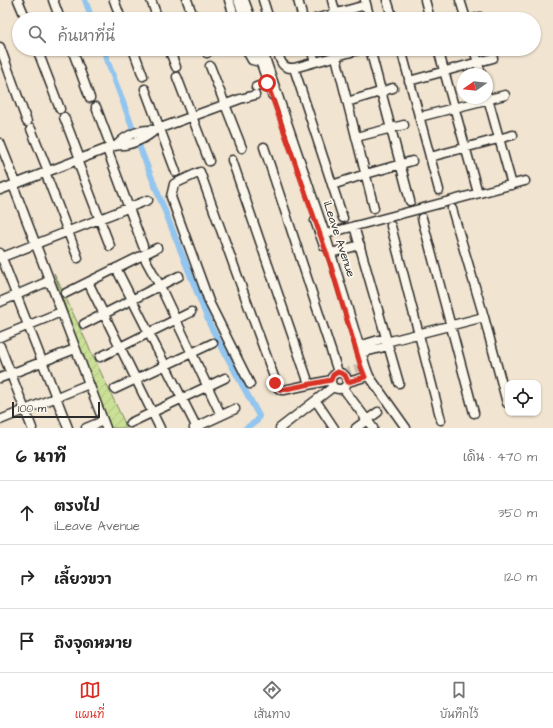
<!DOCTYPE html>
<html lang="th">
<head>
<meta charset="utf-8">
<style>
	:root { --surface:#fff; --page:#f2f2f2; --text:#222; --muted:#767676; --line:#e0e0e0; --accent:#d93025 }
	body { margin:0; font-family:"Architects Daughter","Playpen Sans Thai",sans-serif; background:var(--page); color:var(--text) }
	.controls { position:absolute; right:12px; bottom:12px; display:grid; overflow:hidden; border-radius:8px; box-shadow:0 1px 3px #0004 }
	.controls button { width:36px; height:36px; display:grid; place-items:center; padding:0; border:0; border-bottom:1px solid var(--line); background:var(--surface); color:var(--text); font:20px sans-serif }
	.compass { position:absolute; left:457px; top:68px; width:36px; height:36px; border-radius:50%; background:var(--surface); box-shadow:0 1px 3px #0004; rotate:256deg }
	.scale { position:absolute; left:12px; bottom:10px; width:88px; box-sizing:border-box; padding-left:4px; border:2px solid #2b2b2b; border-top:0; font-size:11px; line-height:14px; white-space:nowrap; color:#2b2b2b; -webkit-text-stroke:3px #fbf7ec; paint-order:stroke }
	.stop { position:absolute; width:12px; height:12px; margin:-9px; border:3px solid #d93025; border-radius:50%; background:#fff }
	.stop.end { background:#d93025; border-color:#fff; box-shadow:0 1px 4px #0008 }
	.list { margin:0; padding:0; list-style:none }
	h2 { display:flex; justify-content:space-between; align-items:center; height:52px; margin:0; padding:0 16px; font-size:17px }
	h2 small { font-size:13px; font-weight:400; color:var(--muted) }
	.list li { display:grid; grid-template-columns:26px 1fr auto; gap:12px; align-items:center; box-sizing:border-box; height:64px; padding:0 16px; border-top:1px solid var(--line) }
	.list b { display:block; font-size:15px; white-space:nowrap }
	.list p { margin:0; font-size:13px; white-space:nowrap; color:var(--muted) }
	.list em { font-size:13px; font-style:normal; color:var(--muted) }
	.icon { flex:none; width:22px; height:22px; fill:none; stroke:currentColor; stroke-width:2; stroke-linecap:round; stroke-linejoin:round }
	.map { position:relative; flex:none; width:553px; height:428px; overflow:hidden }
	.search { position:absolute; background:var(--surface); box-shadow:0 1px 3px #0004; left:12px; right:12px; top:12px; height:44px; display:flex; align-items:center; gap:10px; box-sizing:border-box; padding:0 14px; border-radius:22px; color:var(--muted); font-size:15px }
	.sheet { height:244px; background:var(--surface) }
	nav { display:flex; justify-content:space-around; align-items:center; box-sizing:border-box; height:56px; border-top:1px solid var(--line); background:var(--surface); font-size:11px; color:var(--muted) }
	nav a { display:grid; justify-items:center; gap:2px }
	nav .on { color:var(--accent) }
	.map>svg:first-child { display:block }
	.garden { fill:url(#garden-furrows); stroke:#7a8660 }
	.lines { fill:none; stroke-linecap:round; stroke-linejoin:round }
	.canal { stroke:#92c5ef; stroke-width:6 }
	.minor-tunnel { stroke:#c9bfaf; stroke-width:8; stroke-dasharray:8 4; stroke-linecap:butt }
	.minor-casing { stroke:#2b2b2b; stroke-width:11 }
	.minor { stroke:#fbf7ec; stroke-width:8 }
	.route { stroke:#d93025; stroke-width:5 }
	.labels { text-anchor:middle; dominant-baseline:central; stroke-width:3.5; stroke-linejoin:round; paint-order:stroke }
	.street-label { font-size:12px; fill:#2b2b2b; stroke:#fbf7ec }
</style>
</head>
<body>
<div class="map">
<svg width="553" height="428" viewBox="0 0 553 428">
	<defs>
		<pattern id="garden-furrows" width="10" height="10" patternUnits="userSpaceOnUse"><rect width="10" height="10" fill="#cae096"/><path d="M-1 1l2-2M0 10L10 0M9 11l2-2" fill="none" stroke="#aec081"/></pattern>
	</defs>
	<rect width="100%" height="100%" fill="#f1e4d0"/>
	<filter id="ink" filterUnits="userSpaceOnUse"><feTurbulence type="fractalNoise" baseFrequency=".025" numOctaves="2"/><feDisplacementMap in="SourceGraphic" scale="8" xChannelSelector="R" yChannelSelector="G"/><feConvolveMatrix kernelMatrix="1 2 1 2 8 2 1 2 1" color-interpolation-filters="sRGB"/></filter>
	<g filter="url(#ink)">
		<path class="garden" d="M54,273L127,428H110L73,330Z"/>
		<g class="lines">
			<path class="canal" d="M85,0L92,19
				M103,49L142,153L210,325L259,416L257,421L246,428"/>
			<path class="minor-tunnel" d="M343,373L361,367"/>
			<g class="minor-casing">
				<path id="minor" d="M18,0L26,19
					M53,0L60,19
					M114,0L121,19
					M151,0L158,19
					M187,0L194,19
					M229,0L235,19
					M238,0L245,19
					M244,0L251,19
					M263,0L269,19
					M298,0L303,19
					M332,0L337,19
					M365,0L370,19
					M387,0L393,19
					M425,0L430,19
					M460,0L466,19
					M315,19L366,5
					M473,19L480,17
					M0,47L27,122
					M37,49L60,109
					M72,49L90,98
					M133,49L143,76
					M169,49L176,67
					M206,49L207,53
					M246,49L252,60L260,62
					M256,49L272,95
					M262,49L325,234L366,368L369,376L406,428
					M277,49C280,60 281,69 294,68L362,49
					M311,49L315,62
					M370,49L410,201
					M401,49L439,190
					M438,49L478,193
					M474,49L481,74
					M336,57L374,208
					M210,66L242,148
					M294,68L343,218
					M177,77L209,161
					M409,81L493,58
					M256,87L272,82
					M145,89L176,172
					M487,95L512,185
					M347,102L393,88
					M96,107L111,147
					M64,117L80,159
					M419,117L505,95
					M31,129L48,171
					M356,137L404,125
					M0,143L16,183
					M118,144C127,134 142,129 155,130L240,99L255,95
					M264,147L338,372
					M107,149L143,246
					M430,157L513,135
					M77,160L110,246
					M232,160L309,384
					M45,172L78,258
					M13,185L106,428
					M332,185L366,174L412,161
					M0,190L111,147C116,145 119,145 124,145C134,144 148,137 155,130
					M452,209L484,317L507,403
					M422,218L474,413
					M315,221L324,246
					M354,226L399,383
					M391,226L441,420
					M325,234L525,181
					M0,253L68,428
					M331,253L360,245
					M143,255L160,286L221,415
					M0,258L148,200
					M116,268L197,428
					M88,282L160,428
					M66,293L157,248
					M0,302L49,281
					M84,324L179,276
					M0,337L61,312
					M386,342L484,317
					M0,346L32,428
					M359,346L385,338
					M361,353L388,346
					M100,357L191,312
					M331 381a8 8 0 1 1 16 0a8 8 0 1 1-16 0Z
					M0,378L75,349
					M348,382L365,377
					M250,384L210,304L171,197L174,184L200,172L278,388L281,390H284L331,380
					M343,388L373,428
					M115,389L213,343
					M316,401L334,428
					M0,420L89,384
					M130,423L225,378
					M86,428L103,421
					M194,428L235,409
					M280,428L333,387
					M356,428L378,412"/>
			</g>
			<use href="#minor" class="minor"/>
		</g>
	</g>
	<g class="lines" filter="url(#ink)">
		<path class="route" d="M267,83L330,263L361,367L365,377L348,382L345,375L338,372L333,375L331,380L281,390L278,388L275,383"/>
	</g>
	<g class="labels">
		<g class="street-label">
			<text transform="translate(339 239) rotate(72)">iLeave Avenue</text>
		</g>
	</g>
</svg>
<div class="controls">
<button><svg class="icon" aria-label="locate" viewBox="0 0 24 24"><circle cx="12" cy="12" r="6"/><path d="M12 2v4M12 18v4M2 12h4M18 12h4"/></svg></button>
</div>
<svg class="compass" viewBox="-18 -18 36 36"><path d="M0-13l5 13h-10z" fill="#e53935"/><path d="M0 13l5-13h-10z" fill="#767676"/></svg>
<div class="scale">100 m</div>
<div class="stop" style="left:267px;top:83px"></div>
<div class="stop end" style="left:275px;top:383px"></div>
<div class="search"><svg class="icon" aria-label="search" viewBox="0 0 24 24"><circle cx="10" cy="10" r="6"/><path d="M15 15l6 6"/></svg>ค้นหาที่นี่</div>
</div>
<section class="sheet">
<h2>6 นาที<small>เดิน · 470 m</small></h2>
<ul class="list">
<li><svg class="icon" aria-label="ahead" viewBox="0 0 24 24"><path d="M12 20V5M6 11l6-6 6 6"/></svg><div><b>ตรงไป</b><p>iLeave Avenue</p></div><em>350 m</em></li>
<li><svg class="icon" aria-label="right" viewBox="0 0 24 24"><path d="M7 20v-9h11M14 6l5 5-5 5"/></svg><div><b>เลี้ยวขวา</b></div><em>120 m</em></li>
<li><svg class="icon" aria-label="arrive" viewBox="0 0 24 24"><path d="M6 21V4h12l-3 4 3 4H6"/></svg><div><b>ถึงจุดหมาย</b></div></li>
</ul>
</section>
<nav>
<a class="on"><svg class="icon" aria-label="map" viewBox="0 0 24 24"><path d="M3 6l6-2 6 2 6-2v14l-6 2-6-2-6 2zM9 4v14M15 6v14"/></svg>แผนที่</a>
<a><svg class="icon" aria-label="directions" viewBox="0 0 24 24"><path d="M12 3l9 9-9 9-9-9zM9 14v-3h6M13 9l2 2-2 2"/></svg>เส้นทาง</a>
<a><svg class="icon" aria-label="saved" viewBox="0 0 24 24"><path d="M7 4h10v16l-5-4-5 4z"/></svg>บันทึกไว้</a>
</nav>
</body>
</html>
